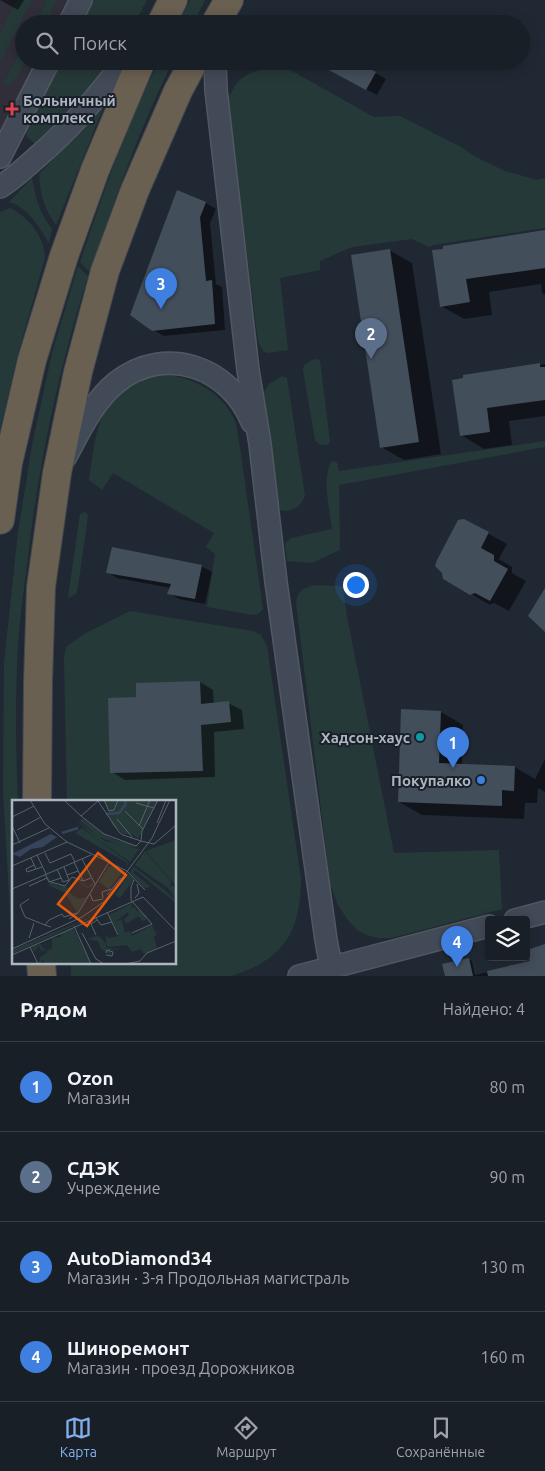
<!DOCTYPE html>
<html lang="ru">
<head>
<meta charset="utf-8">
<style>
	:root { --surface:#181f26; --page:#252c32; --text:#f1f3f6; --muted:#9fa2a7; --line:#363d43; --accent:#84afef }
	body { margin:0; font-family:Ubuntu,sans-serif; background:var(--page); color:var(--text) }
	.controls { position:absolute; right:15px; bottom:15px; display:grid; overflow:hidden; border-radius:5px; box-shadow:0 2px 12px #0003 }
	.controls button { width:45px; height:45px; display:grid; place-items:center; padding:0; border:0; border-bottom:1px solid var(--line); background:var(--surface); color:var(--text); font:25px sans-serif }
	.you { position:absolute; left:355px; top:584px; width:18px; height:18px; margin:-12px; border:4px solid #fff; border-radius:50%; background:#1a73e8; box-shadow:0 0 0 8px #1a73e833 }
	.badge { display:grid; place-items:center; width:32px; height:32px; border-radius:50%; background:var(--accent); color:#fff; font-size:16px; font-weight:700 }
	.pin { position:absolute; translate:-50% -41px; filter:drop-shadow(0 1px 2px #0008) }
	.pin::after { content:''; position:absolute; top:26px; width:18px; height:15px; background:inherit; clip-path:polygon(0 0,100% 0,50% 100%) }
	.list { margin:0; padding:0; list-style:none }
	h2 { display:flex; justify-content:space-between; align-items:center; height:65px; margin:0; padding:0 20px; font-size:21px }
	h2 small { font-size:16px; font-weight:400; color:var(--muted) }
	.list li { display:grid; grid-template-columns:32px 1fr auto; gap:15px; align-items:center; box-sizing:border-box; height:90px; padding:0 20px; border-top:1px solid var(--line) }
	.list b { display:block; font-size:19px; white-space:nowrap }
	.list p { margin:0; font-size:16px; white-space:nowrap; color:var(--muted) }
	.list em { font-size:16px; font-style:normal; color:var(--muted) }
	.icon { flex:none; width:28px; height:28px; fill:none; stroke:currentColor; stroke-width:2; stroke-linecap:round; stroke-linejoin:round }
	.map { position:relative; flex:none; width:545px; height:976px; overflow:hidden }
	.search { position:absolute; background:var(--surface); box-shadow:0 2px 12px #0003; left:15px; right:15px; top:15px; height:55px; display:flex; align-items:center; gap:12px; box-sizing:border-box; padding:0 18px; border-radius:28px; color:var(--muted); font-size:19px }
	.sheet { height:425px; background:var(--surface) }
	nav { display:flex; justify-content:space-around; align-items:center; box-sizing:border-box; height:70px; border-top:1px solid var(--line); background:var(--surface); font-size:14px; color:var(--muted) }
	nav a { display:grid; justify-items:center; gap:2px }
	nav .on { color:var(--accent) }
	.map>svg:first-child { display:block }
	.medical { fill:#2f2e39 }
	.green { fill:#263939 }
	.shadow { fill:#0007 }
	.building { fill:#434e5b }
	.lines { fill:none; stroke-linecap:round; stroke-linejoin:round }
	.secondary-casing { stroke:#515862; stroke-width:24 }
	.highway-casing { stroke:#3e454f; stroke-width:30 }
	.secondary { stroke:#424a57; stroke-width:21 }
	.highway { stroke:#6a6051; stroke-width:28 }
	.health-dot { fill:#e0444e; stroke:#192029; stroke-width:2 }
	.culture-dot { fill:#0f9aa8; stroke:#192029; stroke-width:2 }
	.shop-dot { fill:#3f7fe0; stroke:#192029; stroke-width:2 }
	.labels { text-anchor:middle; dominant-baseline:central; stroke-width:4; stroke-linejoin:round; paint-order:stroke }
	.poi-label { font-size:15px; font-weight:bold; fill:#adb5c1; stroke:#192029; text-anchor:end }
	.inset-river { fill:none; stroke:#35445a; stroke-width:2.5 }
	.inset-road { fill:none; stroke:#58616c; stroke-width:1 }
	.view { fill:#e8590c; fill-opacity:0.15; stroke:#e8590c; stroke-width:2.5 }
	.inset-edge { fill:none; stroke:#adb5c1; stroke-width:2.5 }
</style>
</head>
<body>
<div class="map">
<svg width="545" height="976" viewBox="0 0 545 976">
	<rect width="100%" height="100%" fill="#202933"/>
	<path class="medical" d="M0,0H81L69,24H24V61H49L0,157Z"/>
	<path class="green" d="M17,0H32L0,62V34Z
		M47,0H57L45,24H34Z
		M92,0H147L134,24H80Z
		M190,0H205L193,24H178Z
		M24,44V61H25L14,82L10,85L3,84Z
		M61,61H115L110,71L39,143H34L27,137L26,131Z
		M159,61H173C139,129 114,201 90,272L80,262C103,194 126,125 159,61Z
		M283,66L374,117L400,116L461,147L474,156L505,171L537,180L545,178V228L433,245L429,247L412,239L352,247L320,261V270L280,278L288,350L268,353L263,351L258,341L228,101C238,71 256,70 283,66Z
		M104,106L56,225C44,209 40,193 39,174Z
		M32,178C35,197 40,214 52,229L49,243C40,228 27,206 9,202Z
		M10,208C28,217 45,237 45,258L17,357L0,430V212Z
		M78,266L88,276C57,374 37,472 26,573C22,603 18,634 17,664C15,709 16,756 18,801H14V946H12L3,792L4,663L18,532L32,445L52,353Z
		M314,359L320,360L330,442L327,445H320L315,440L303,370L304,365Z
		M156,374C186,374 221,390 234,419C236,423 237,429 238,434L263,609L258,614L253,615L207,607L215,554L206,547L214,533L113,473L102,490L89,480C96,439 94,406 134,382C140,378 149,377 156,374Z
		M282,376L287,378L305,496C300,507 293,513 280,510L277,505L262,394L269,384Z
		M545,441V447L339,485L340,550L312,563L287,561L285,543L291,538L332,529C330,510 321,477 332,461L337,462L339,471Z
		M86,512L88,516L87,523L78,587L76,594L68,598L80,514Z
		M343,586L347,617L394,853L499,850L502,909L411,933L391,938H379L369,936L357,930L347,919L338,905L330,884L296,602C299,580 325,586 343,586Z
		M130,611L253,631L261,635L267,646L301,879C300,934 284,959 231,976H71V962H175V801H67L64,658L66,647L84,634Z"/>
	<path class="shadow" d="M0,0H24L18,10Z
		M313,61H354L386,79L377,95Z
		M206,203L216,209L210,223L216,284L222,287L225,330L164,336L153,330Z
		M545,232V295L542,293L541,284L489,292L492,315L464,319L441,306L433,251Z
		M389,250L412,263L441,454L404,460L381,447Z
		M545,364V416L509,421L512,445L484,449L461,435L497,371Z
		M464,520L507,544L499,559L512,567V573L526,581L509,611L494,603L490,605L444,578Z
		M201,566L212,572L205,604L179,599L169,593L171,588L117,578L107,572Z
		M200,682L213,690L214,704L228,703L242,710L244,729L214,732L215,777L125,780L112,772L137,698V684Z
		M441,712L463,725L462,765L515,767L535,779L545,759V792L538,788L537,803H525L524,819L422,815L399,802Z
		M545,946V976H446L469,959L472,961L475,975L531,962Z"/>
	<path class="building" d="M312,61H356L376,72L366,90Z
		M177,190L206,202L200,217L206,281L212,280L215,324L152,331L130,315Z
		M545,230V268L466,279L470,302L440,307L432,250L443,249V246Z
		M390,249L419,442L380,448L351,255Z
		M540,363V367H545V400L487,408L490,432L460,436L452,380L463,378V375Z
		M464,519L489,532L481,548L494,555V561L508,569L490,601L475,593L470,595L443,579L442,573L435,566L437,560L458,520Z
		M112,547L202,565L195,599L167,594L171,584L106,573Z
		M545,588V632L528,616Z
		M200,681L201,704L229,701L231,722L201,725L203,771L110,773L108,698L136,697V683Z
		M401,709L441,711L439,763L515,766L514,791L502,790V806L398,802Z
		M545,944V976H488L487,971L530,961L527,950Z
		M469,958L473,976H445L442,964Z"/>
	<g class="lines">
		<g class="secondary-casing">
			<path id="secondary" d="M69,24L81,0
				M215,61L216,90L248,370L260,444L276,582L326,940L331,967
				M0,157L49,61
				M0,187C13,179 25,168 36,158C70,129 98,97 124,61
				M65,458C80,431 93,401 117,382C165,344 230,367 252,422
				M515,920L545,912
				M299,976L489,926"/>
		</g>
		<g class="highway-casing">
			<path id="highway" d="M161,24L173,0
				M215,24L229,0
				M0,520L8,463L32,360L64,256L95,170L141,61
				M37,801L38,682L41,587L57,473L78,372L105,271L135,190L178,91L194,61
				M41,962L42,976"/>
		</g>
		<use href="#secondary" class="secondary"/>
		<use href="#highway" class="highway"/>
	</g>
	<path class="health-dot" d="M9.5 101.5h5v5h5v5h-5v5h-5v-5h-5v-5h5z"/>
	<circle class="culture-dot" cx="420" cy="737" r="5"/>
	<circle class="shop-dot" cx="481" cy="780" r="5"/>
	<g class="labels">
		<g class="poi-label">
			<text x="23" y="100" text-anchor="start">Больничный<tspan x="23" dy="17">комплекс</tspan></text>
			<text x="410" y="737">Хадсон-хаус</text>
			<text x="471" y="780">Покупалко</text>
		</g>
	</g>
	<g transform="translate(12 800)">
		<rect width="164" height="164" fill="#202933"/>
		<path d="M92,0H147L126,39L120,34H112L100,25ZM71,19L98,38L128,47L111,46L87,37L67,20ZM64,20L93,41L127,49L118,62L81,36ZM70,28L117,63L114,68L115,63L63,33ZM164,40V86L134,51ZM133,51L159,81L158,88L160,85L164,88V99L156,88L123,65ZM97,66L112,70L97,89L87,82ZM122,67L150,88L164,100V103L123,70L121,73L138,86L134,88L130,86L118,72ZM117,74L122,79L108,98L103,95ZM36,75L39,82L46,86L51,85L56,88L61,79L77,87L79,83L83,85L76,88L61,79L55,91L66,99L75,97L65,112L52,92L38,86L34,76L22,81ZM121,103L119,108L122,107L127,114L125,109L135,116L134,120L130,121L127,116L114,124L112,119L117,115L116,112L104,121L110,120L113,133L118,131L120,136L140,125L145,135L142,136L145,148L132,154L129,149L120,152L115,145L96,147L94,144V148L108,149L98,150L99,155L89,149L86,141L74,139L87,136L94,144V134L96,138L107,136L97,115ZM79,117L78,118L0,154V150ZM61,128L79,164H33L31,160L27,164L28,157L36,152L31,150L23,154L29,150L27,146L22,152L20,147L28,144L34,151L40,149V138L49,137L48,134Z" fill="#263939"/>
		<path d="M39,34L45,37L31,47L19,49L8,57L0,54Z" fill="#35445a"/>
		<path class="inset-river" d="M94,14L107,13L114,4L112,0M50,33L66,28"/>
		<path class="inset-road" d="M18,0L33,24L55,42L115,71L133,90M52,0L69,16M92,0L97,11L102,10L106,0M146,0L130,31L129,41L124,46L92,34L69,16L86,1L107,32L111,35L129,41L133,42L142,44L164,25M124,3L142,8M113,11L131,29M0,17L22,6M105,19L120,37M145,23L154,0M0,26L8,43M127,26L138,0M5,30L29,17M0,45L37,28M33,53L38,63L59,54L63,62M25,55L34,74M19,58L24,69L30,67M70,59L83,84M62,62L71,81L79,78M22,65L14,69L15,72L24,69M0,66L55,42M52,67L55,75L66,71M45,69L51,82L57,80L55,75M33,74L37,82L49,78M39,82L53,86L60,77L71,81M17,86L35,78M0,89L79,55M78,94L81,101L91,99M95,95L109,78M91,98L90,92L99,89M123,98L127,93L125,84M17,99L8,105L13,117L33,125M95,112L106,135M84,118L89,125L100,122M57,119L66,113L97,62M62,126L79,164M39,127L33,125L37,120L50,114L52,117L65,113M70,133L84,159L92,164M120,133L140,124L119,100V87L122,80M84,135L79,124L85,120M17,138L22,123M18,147L26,164M0,149L70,117L93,101L140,38L158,0M94,153L95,150L101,152L100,156L94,155M0,155L131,97L164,131M113,164L128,161L135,153L164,141"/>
		<path class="view" d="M86,53L114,75L75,126L46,104Z"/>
		<rect width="164" height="164" class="inset-edge"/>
	</g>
</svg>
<div class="controls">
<button><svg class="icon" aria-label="layers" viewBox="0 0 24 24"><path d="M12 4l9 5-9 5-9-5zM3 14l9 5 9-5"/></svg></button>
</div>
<div class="you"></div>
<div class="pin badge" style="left:453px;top:768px;background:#3f7fe0">1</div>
<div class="pin badge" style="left:371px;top:359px;background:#5c6f8a">2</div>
<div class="pin badge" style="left:161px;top:309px;background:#3f7fe0">3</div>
<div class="pin badge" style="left:457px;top:967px;background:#3f7fe0">4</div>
<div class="search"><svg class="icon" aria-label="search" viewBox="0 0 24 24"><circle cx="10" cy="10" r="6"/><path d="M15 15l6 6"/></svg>Поиск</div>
</div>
<section class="sheet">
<h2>Рядом<small>Найдено: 4</small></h2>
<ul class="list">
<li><span class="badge" style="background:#3f7fe0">1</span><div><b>Ozon</b><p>Магазин</p></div><em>80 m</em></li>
<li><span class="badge" style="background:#5c6f8a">2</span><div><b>СДЭК</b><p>Учреждение</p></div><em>90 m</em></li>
<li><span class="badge" style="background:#3f7fe0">3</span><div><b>AutoDiamond34</b><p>Магазин · 3-я Продольная магистраль</p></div><em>130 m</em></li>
<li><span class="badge" style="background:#3f7fe0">4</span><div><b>Шиноремонт</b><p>Магазин · проезд Дорожников</p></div><em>160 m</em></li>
</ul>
</section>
<nav>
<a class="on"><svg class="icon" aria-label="map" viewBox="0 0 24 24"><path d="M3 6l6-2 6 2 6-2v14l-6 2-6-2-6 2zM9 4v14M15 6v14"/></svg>Карта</a>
<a><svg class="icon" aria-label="directions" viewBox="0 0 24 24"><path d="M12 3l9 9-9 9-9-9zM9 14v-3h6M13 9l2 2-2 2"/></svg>Маршрут</a>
<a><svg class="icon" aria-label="saved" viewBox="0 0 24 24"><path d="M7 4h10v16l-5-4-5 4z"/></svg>Сохранённые</a>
</nav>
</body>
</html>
